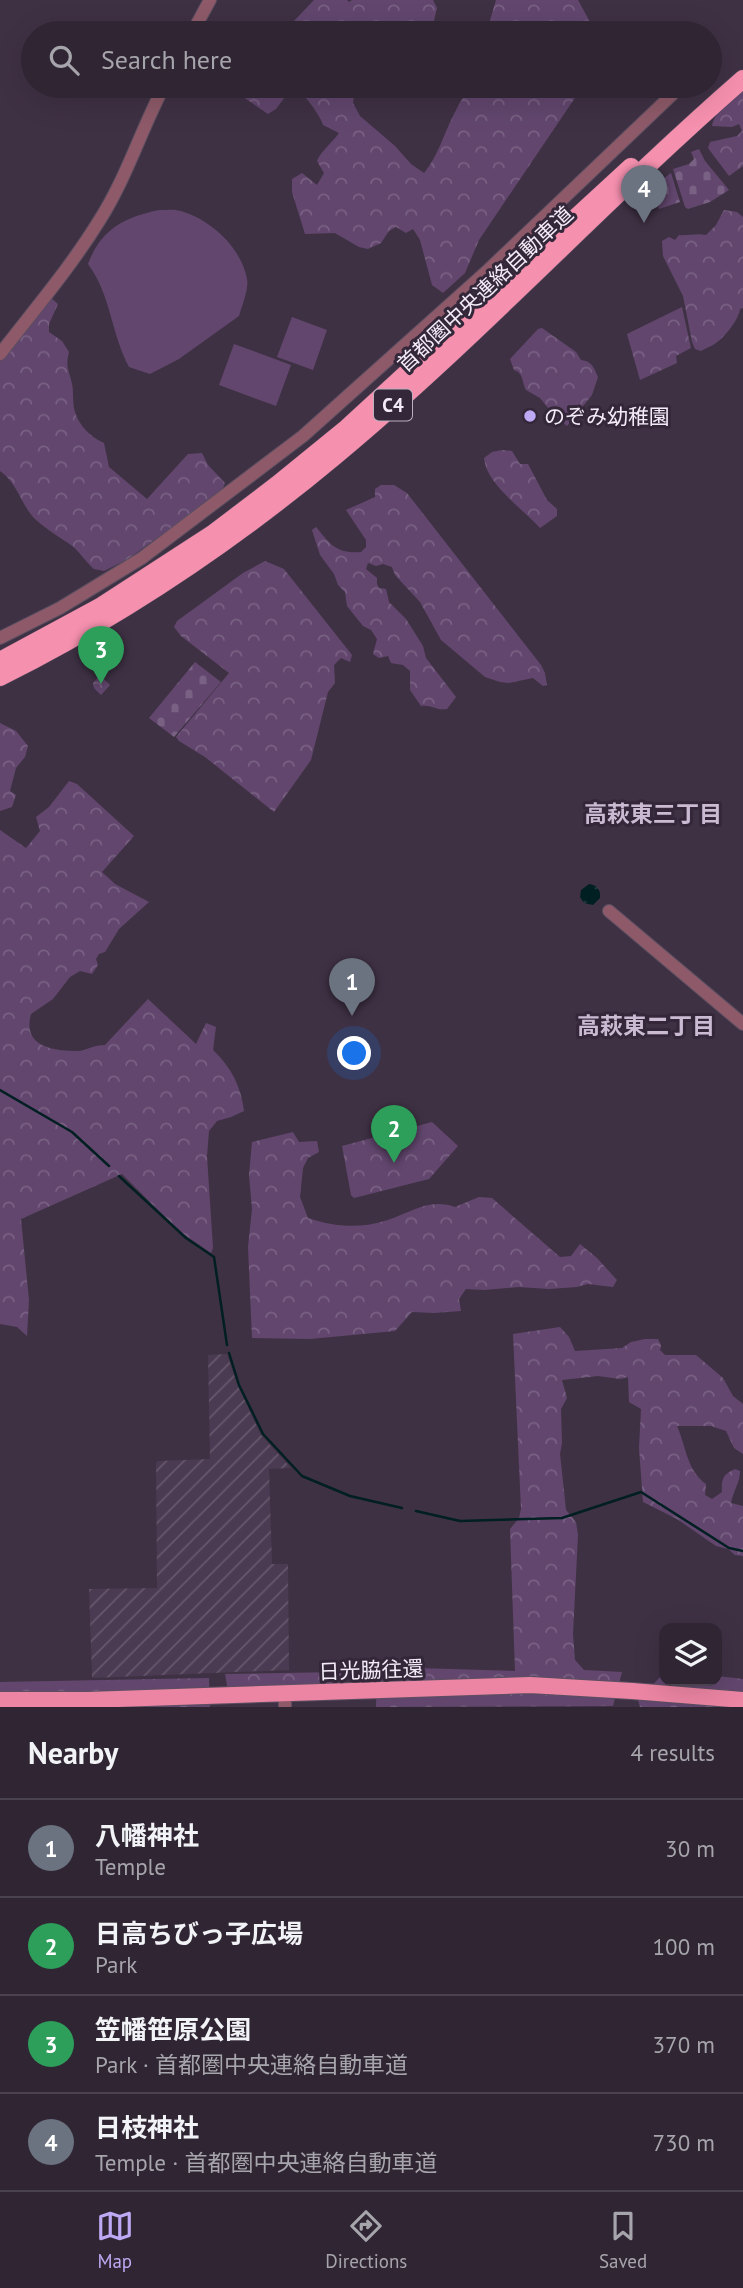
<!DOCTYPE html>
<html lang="en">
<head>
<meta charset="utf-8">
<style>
	:root { --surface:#2f2533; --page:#372d3b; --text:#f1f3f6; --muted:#a7a5ac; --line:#4a424e; --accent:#bea9f4 }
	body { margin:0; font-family:"PT Sans","Noto Sans JP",sans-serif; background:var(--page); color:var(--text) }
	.controls { position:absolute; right:21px; bottom:21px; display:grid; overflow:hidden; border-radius:14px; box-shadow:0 7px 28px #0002 }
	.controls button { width:63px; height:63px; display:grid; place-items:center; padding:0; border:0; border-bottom:2px solid var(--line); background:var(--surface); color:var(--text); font:35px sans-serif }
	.you { position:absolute; left:355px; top:1054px; width:24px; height:24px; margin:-18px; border:5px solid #fff; border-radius:50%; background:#1a73e8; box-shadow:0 0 0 10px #1a73e833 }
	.badge { display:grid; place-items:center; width:46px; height:46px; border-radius:50%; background:var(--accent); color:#fff; font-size:23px; font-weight:700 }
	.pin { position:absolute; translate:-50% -58px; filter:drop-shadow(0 2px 4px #0008) }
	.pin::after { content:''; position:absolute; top:37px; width:24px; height:21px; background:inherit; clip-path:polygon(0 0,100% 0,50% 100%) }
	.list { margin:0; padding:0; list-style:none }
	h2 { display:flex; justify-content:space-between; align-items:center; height:91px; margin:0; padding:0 28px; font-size:30px }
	h2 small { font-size:23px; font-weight:400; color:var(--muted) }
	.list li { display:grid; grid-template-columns:46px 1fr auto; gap:21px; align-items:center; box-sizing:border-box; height:98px; padding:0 28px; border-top:2px solid var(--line) }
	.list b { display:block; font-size:26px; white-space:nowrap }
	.list p { margin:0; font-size:23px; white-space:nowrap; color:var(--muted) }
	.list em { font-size:23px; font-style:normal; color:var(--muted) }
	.icon { flex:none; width:38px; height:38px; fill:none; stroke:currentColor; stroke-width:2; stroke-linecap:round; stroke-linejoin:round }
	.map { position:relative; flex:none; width:743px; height:1707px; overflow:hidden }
	.search { position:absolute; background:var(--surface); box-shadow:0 7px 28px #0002; left:21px; right:21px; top:21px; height:77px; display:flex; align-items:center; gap:18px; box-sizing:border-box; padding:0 24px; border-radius:38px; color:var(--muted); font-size:26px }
	.sheet { height:483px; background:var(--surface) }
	nav { display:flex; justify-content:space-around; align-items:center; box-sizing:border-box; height:98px; border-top:2px solid var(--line); background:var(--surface); font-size:19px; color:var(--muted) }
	nav a { display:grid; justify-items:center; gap:4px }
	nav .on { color:var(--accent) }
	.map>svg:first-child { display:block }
	.industrial { fill:url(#industrial-furrows) }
	.forest { fill:url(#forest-crowns) }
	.cemetery { fill:url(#cemetery-stones) }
	.pitch { fill:#62466e }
	.water { fill:url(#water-ripples) }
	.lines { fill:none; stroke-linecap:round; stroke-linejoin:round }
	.stream { stroke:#001f22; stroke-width:2.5 }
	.tertiary-casing { stroke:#5c4f61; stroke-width:14 }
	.trunk-casing { stroke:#5c4f61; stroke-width:18 }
	.motorway-casing { stroke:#5c4f61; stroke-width:19 }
	.tertiary { stroke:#8e5a69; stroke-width:12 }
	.trunk { stroke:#ec85a4; stroke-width:16 }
	.motorway { stroke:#f590af; stroke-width:18 }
	.poi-dot { fill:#bea9f4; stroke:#34273a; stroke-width:2.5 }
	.labels { text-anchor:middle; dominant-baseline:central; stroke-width:6; stroke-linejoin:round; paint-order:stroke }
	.shield { fill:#34273a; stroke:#bab0be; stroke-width:2 }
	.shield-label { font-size:19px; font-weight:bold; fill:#f3ebf7 }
	.street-label { font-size:21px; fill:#f3ebf7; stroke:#34273a }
	.poi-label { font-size:21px; fill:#f3ebf7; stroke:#34273a; text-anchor:start }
	.neighbourhood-label { font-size:23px; font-weight:bold; fill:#cabad2; stroke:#34273a }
</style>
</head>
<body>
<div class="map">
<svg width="743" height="1707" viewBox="0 0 743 1707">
	<defs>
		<pattern id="industrial-furrows" width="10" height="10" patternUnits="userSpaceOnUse" patternTransform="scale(1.75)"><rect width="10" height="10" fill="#4a3a52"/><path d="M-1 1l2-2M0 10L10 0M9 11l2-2" fill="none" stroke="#65576c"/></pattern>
		<pattern id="forest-crowns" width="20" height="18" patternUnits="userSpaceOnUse" patternTransform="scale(1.75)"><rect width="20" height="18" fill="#62466e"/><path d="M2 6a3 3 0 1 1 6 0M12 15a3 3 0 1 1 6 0" fill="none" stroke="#796183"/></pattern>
		<pattern id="cemetery-stones" width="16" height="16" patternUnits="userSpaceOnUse" patternTransform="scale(1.75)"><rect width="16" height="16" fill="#62466e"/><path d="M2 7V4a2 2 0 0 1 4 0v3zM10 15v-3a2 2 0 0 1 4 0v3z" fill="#796183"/></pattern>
		<pattern id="water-ripples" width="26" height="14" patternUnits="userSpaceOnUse" patternTransform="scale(1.75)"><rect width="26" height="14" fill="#001f22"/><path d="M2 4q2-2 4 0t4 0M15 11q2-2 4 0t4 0" fill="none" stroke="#264043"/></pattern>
	</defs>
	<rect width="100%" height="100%" fill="#3f3144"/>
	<path class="industrial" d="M227,1354L237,1384L261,1435L291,1468L269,1469L272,1564H288L289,1670L92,1678L89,1589L157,1588L156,1463L158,1461L210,1459L208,1355Z"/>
	<path class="forest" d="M314,0H347L349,2L352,0H433L437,8L431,33H287L294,21Z
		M496,0H578L596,33H493L488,27Z
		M223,86H293L276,109L268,114L236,92Z
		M294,86H371L366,91L354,95L353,103L360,116L395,146L411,164L424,173C438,156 443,136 453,116C458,105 464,97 469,86H583L479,240L465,273L443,293L432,285L420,240L413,229L406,233L396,227L389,231L381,243L368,249L359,247L335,233L305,234L292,192V179L302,173L317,185L324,173L317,161C321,151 332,143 339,133L323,125C321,116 302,91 294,86Z
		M743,90V166L729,176L708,148L710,142L737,136L742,131L739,124L732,127L712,126C715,109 733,102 743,90Z
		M724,210L737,212L743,217V308L740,309C739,320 722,341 711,346C707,348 704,349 701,351L695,349L692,342L683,296L663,256L662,241L669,237L675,240L679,235C688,236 697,233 706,235L716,225Z
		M51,298L58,304L49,324V332L62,341L69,352C65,368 69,369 72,384C74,393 72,403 75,412C79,426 92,438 104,443L109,467L147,499L188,454L202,453L208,465L225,483L222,491L128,559L104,571L94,569C86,562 79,551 71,545C59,537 46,529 35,519C21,505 17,482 0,471V360Z
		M682,307L691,348L676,356L677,363L640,380L627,334Z
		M542,328L576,352L581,360C592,361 594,368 598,377L592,395L567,426L553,414L540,398L526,390C522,383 524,373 514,370L510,359L538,329Z
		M502,450L512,451L520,464H528L547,500L557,509V516L540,528C523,509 486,484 484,458L492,452Z
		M381,485H394L407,493L541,665L545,673L547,685L543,686L533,678L509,683L500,682L485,677L441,640L420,602L395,575L392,567L383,564L376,566L368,563L366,569L377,578V584L379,588L386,589L389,602L406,619L423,646L426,658L456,697L447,709C437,711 431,704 421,706L410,690V671L403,665L391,663L388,656L379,658L373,654L377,639L371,630L363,626L347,606L345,592L338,585L334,574L320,555L312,530L316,527C330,544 336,554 361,552L366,547V540L346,510L375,497V489Z
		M265,561L284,569L352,655L350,662L341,658L334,665L335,683L328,692L311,760L274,812L205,757L179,741L176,737L229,673L181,636L174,627L177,621L243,573Z
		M100,675L110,685L101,695L94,688L93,683Z
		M0,723L16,731L28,746L25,757L16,768L10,791L16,795L12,807L0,811Z
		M69,781L77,784L134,836L102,872L115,884L149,902L119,929L105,952L99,954L96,959L98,965L92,974L80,971L70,977L53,999L31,1014C22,1047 53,1051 78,1051C87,1051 91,1045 105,1045L148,999L196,1044L206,1023L216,1027L213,1050C231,1067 241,1086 244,1111L231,1117L217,1121L209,1131L207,1156L213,1248L211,1253L179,1231L122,1174L21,1219L29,1300L27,1336L17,1327L0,1324V830L26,848L40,831L36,817L49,807Z
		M432,1122L458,1146L429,1179L354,1198L351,1195L342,1146Z
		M293,1132L299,1142L317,1141L319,1152L308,1158L303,1168L300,1197L308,1218C334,1227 361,1229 388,1220C412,1212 429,1198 455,1207L479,1197L492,1198L560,1257L571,1256L580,1244L597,1258L617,1280L613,1287L588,1284L577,1287L549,1289L519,1287L484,1290L466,1289L459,1299L461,1311L434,1313L412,1312L395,1331L310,1339L252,1338L248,1247L252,1209L249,1175L252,1142Z
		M560,1327L569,1337L575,1351L622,1348L631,1342L645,1339H658L661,1345L660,1350L665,1355H696L723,1378L733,1396L743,1404V1454L734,1448L726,1431L711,1426H677C686,1446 687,1471 706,1484L705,1495L712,1499L722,1492C721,1480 723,1474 735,1469L740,1471C740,1483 733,1491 731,1503L743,1506V1556L735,1555L728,1549L716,1546L677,1519L643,1502L639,1448L641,1409L629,1402L628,1377L620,1379L598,1376L562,1380L567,1398L561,1409L562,1443L560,1454L566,1510L576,1522L578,1535L573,1634L575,1660L584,1670L622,1672L613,1706L376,1707L377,1672L416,1668L515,1671L510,1529L519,1518L521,1509L513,1334Z
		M341,1672V1685L228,1691L225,1674Z
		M664,1673V1681H717V1676L743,1679V1707H640L638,1700Z
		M209,1678L210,1707H0V1682Z"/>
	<path class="cemetery" d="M699,149L705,161L729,190L710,202L688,209L685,207L673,169L689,164L694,159L691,152Z
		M671,173L680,202L659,209L652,187Z
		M195,662L221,682L174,737L149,718Z"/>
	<path class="pitch" d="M159,210C166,210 174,209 181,211C211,220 241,247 247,279C249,289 242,305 239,316L179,359L150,374L129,367C111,333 111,295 88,264C101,229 125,217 159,210Z
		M292,317L327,330L313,370L277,357Z
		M234,344L291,365L276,406L219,385Z"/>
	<path class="water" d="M589,884C597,885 601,890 600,898L593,905L584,903L580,897L581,890Z"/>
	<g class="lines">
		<path class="stream" d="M0,1090L72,1132L109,1166
			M119,1176L186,1238L214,1257L227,1345
			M229,1353L239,1385L263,1434L302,1476L350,1496L402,1508
			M416,1511L460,1521L562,1518L641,1492L729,1548L743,1551"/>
		<g class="tertiary-casing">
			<path id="tertiary" d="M192,33L210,0
				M0,354C34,310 70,268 99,221C126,179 141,130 164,86
				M0,638L60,608L142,558L303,436L485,273L678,89
				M609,911L743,1024
				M285,1694V1707"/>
		</g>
		<g class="trunk-casing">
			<path id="trunk" d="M0,1700H88L530,1685L632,1691L743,1700"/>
		</g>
		<g class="motorway-casing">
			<path id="motorway" d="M0,661L100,607L214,533L277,485L347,428L631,167
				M0,677C120,617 232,542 335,456C477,338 603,201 743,79"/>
		</g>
		<use href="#tertiary" class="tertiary"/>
		<use href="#trunk" class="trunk"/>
		<use href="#motorway" class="motorway"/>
	</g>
	<circle class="poi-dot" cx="530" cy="416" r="7"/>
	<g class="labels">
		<rect class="shield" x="374" y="389.5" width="38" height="31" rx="5"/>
		<g class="shield-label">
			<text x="393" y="405">C4</text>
		</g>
		<g class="street-label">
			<text transform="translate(485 289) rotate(-43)">首都圏中央連絡自動車道</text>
			<text transform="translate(371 1670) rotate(-2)">日光脇往還</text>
		</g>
		<g class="poi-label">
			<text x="544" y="416">のぞみ幼稚園</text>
		</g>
		<g class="neighbourhood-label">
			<text x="653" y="813">高萩東三丁目</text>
			<text x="646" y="1025">高萩東二丁目</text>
		</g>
	</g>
</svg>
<div class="controls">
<button><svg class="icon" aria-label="layers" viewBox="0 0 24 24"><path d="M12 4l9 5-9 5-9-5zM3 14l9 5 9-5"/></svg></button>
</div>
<div class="you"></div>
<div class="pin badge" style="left:352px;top:1016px;background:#6b7280">1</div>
<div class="pin badge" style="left:394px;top:1163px;background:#2e9e5b">2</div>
<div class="pin badge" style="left:101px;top:684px;background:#2e9e5b">3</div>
<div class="pin badge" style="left:644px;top:223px;background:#6b7280">4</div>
<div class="search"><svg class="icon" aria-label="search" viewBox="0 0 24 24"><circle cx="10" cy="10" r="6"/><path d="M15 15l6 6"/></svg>Search here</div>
</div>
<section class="sheet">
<h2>Nearby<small>4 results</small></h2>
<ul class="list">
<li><span class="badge" style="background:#6b7280">1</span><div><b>八幡神社</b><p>Temple</p></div><em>30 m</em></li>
<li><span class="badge" style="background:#2e9e5b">2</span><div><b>日高ちびっ子広場</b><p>Park</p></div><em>100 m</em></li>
<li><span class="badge" style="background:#2e9e5b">3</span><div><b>笠幡笹原公園</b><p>Park · 首都圏中央連絡自動車道</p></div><em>370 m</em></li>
<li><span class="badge" style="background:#6b7280">4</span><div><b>日枝神社</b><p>Temple · 首都圏中央連絡自動車道</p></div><em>730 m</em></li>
</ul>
</section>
<nav>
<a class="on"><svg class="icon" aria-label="map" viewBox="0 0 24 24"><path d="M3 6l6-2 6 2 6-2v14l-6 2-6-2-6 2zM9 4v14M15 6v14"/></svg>Map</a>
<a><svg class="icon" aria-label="directions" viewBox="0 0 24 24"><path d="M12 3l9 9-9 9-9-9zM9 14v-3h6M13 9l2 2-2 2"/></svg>Directions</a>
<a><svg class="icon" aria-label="saved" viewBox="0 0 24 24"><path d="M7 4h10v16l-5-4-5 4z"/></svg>Saved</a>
</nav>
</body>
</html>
